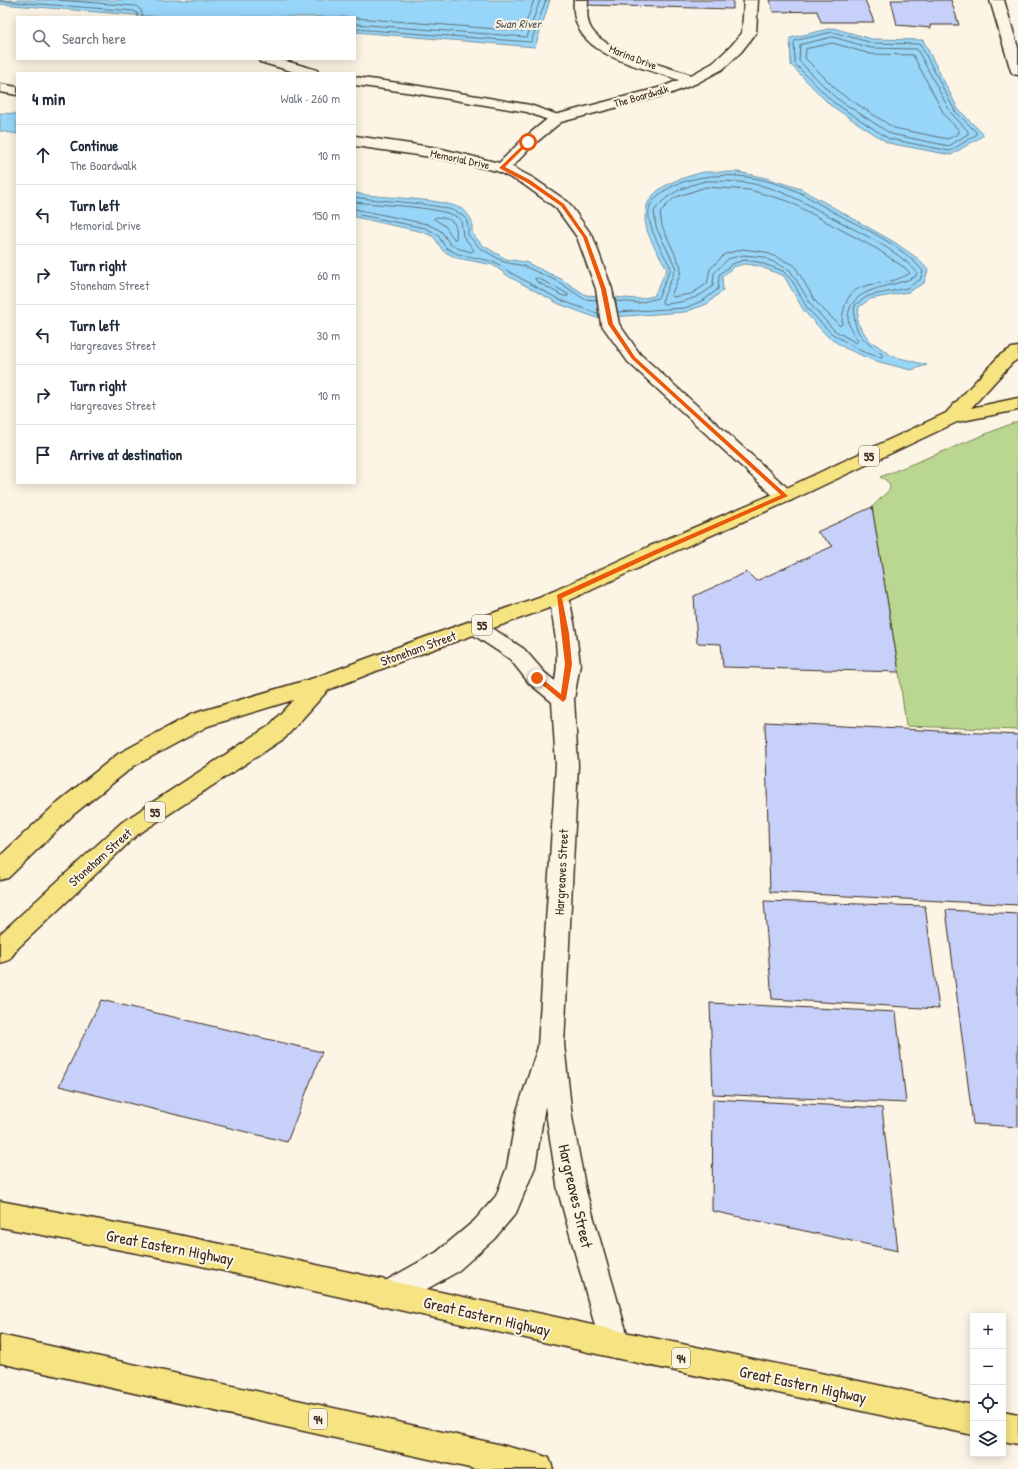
<!DOCTYPE html>
<html lang="en">
<head>
<meta charset="utf-8">
<style>
	:root { --surface:#fff; --page:#f6f6f7; --text:#1f2937; --muted:#747a83; --line:#e0e1e3 }
	body { margin:0; font-family:"Patrick Hand",sans-serif; background:var(--page); color:var(--text) }
	.controls { position:absolute; right:12px; bottom:12px; display:grid; overflow:hidden; border-radius:0px; box-shadow:0 2px 10px #0003 }
	.controls button { width:36px; height:36px; display:grid; place-items:center; padding:0; border:0; border-bottom:1px solid var(--line); background:var(--surface); color:var(--text); font:20px sans-serif }
	.stop { position:absolute; width:12px; height:12px; margin:-9px; border:3px solid #ea580c; border-radius:50%; background:#fff }
	.stop.end { background:#ea580c; border-color:#fff; box-shadow:0 1px 4px #0008 }
	.list { margin:0; padding:0; list-style:none }
	h2 { display:flex; justify-content:space-between; align-items:center; height:52px; margin:0; padding:0 16px; font-size:17px }
	h2 small { font-size:13px; font-weight:400; color:var(--muted) }
	.list li { display:grid; grid-template-columns:26px 1fr auto; gap:12px; align-items:center; box-sizing:border-box; height:60px; padding:0 16px; border-top:1px solid var(--line) }
	.list b { display:block; font-size:15px; white-space:nowrap }
	.list p { margin:0; font-size:13px; white-space:nowrap; color:var(--muted) }
	.list em { font-size:13px; font-style:normal; color:var(--muted) }
	.icon { flex:none; width:22px; height:22px; fill:none; stroke:currentColor; stroke-width:2; stroke-linecap:round; stroke-linejoin:round }
	.map { position:relative; flex:none; width:1018px; height:1469px; overflow:hidden }
	.search { position:absolute; background:var(--surface); box-shadow:0 2px 10px #0003; left:16px; top:16px; width:340px; height:44px; display:flex; align-items:center; gap:10px; box-sizing:border-box; padding:0 14px; border-radius:0px; color:var(--muted); font-size:15px }
	.panel { position:absolute; background:var(--surface); box-shadow:0 2px 10px #0003; left:16px; top:72px; width:340px; height:412px; border-radius:0px }
	.map>svg:first-child { display:block }
	.green { fill:#b9d790; stroke:#7a8057 }
	.water { fill:#97d6f8; stroke:#7291a1 }
	.lines { fill:none; stroke-linecap:round; stroke-linejoin:round }
	.shore { stroke:#606f75; stroke-width:1 }
	.building { fill:#c6d0f8; stroke:#3b2a1e }
	.service-casing { stroke:#3b2a1e; stroke-width:3 }
	.minor-casing { stroke:#3b2a1e; stroke-width:3 }
	.tertiary-casing { stroke:#3b2a1e; stroke-width:3 }
	.primary-casing { stroke:#3b2a1e; stroke-width:3 }
	.trunk-casing { stroke:#3b2a1e; stroke-width:3 }
	.service { fill:#fcf5e5; fill-rule:evenodd }
	.minor { fill:#fcf5e5; fill-rule:evenodd }
	.tertiary { fill:#fcf5e5; fill-rule:evenodd }
	.primary { fill:#f6e381; fill-rule:evenodd }
	.trunk { fill:#f6e381; fill-rule:evenodd }
	.route { fill:#ea580c }
	.labels { text-anchor:middle; dominant-baseline:central; stroke-width:4; stroke-linejoin:round; paint-order:stroke }
	.far-street-label { font-size:11px; fill:#3b2a1e; stroke:#fcf5e5 }
	.far-water-label { font-size:12px; font-style:italic; fill:#525554; stroke:#fcf5e5 }
	.shield { fill:#fcf5e5; stroke:#75675a; stroke-width:1 }
	.shield-label { font-size:12px; font-weight:bold; fill:#3b2a1e }
	.street-label { font-size:13px; fill:#3b2a1e; stroke:#fcf5e5 }
	.near-street-label { font-size:16px; fill:#3b2a1e; stroke:#fcf5e5 }
</style>
</head>
<body>
<div class="map">
<svg width="1018" height="1469" viewBox="0 0 1018 1469">
	<rect width="100%" height="100%" fill="#fcf5e5"/>
	<filter id="ink" filterUnits="userSpaceOnUse"><feTurbulence type="fractalNoise" baseFrequency=".025" numOctaves="2"/><feDisplacementMap in="SourceGraphic" scale="8" xChannelSelector="R" yChannelSelector="G"/><feConvolveMatrix kernelMatrix="1 2 1 2 8 2 1 2 1" color-interpolation-filters="sRGB"/></filter>
	<g filter="url(#ink)">
		<path class="green" d="M1018,421V730L906,726L899,672L872,507L890,489C890,482 886,480 880,477Z"/>
		<path class="water" d="M0,0H550L535,47L355,32V17H159L0,4Z
			M833,28L872,39L923,40L958,109L984,135L951,155L888,143L830,105L791,65L790,38Z
			M0,113L17,114V134L0,131Z
			M704,172H738L766,178L801,189L894,242L917,258L928,270L924,283L908,292L870,299L859,307L857,322L868,339L892,356L927,365L911,370L872,360L845,348L828,337L804,311L784,276L759,266L744,264L733,267L722,277L723,290L707,304L685,312L597,318L559,304L508,276L493,265L457,258L443,251L434,237L423,232L355,217V193C380,199 448,197 465,211C468,214 470,218 472,221V233L482,245L506,259L525,262L561,279L586,295L638,299L654,296L667,269C660,256 651,243 647,230C636,190 674,180 704,172Z"/>
		<g class="lines">
			<path class="shore" d="M58,0L136,6L141,10L143,17
				M0,1L134,11L137,13L138,17
				M355,18L523,31L534,0
				M355,24L527,37L540,0
				M355,29L531,42L546,0
				M833,32L872,43L920,44L955,111L976,132V135L950,151L889,139L833,102L795,64L794,43L795,41Z
				M833,37L871,48L917,49L951,113L968,131V134L949,146L891,134L836,98L799,61L800,45Z
				M833,43L870,54L913,55L945,116L959,130V133L948,139L894,128L840,93L805,58L806,49Z
				M705,181C724,181 744,181 763,186C789,193 812,207 835,219C864,235 894,248 917,272L916,276C896,288 856,285 849,311C846,323 851,331 858,340L856,343L834,330L812,306L790,270L763,257L743,255L728,259L714,273L713,286C698,299 682,303 663,304L662,301L676,268L656,227L654,211C667,193 684,187 705,181Z
				M706,187L750,190L788,201L877,249L905,268L910,273C880,293 845,270 842,324L840,326L816,302L794,265L765,252L743,249L725,254L710,269L707,284L691,294L672,297L671,295L680,275L681,267L662,226L660,212L674,198Z
				M355,197C379,202 446,202 462,215C469,221 468,227 468,235L480,248L504,262L524,266L559,282L584,299L597,300
				M355,202C377,205 448,206 461,220L463,236L474,250L472,252L460,249L450,244L441,231L427,224L355,209
				M355,214L425,228L437,234L446,248L458,254L495,262L511,273L560,300L599,314
				M437,217C453,219 458,222 456,239H454L445,226L434,219Z
				M538,278L568,294V296H563L536,281L535,279Z
				M616,301L639,303L658,298L671,268C664,254 646,226 649,209C652,196 669,187 680,183C719,169 764,176 801,193C815,201 829,210 843,217C871,232 902,246 923,271L920,280L907,288L868,296L855,305C851,332 863,340 883,355L882,358L861,351L831,333L807,308L793,282L783,271L758,262L744,260L732,264L719,275L718,289L704,300L685,308L618,312"/>
		</g>
		<path class="building" d="M586,0H733V9L585,5Z
			M770,0H865L874,22H821L817,11L773,12Z
			M891,0H951L959,25H930L931,28L897,25Z
			M872,507L899,672L723,667L721,644L697,643L694,596L747,572L756,581L833,546L817,532Z
			M765,722L1018,735V905L770,892Z
			M764,901L925,906L939,1009L772,999Z
			M946,910L1018,914V1127L973,1124Z
			M101,1000L322,1052L287,1142L59,1086Z
			M710,1003L896,1012L906,1103L713,1094Z
			M713,1099L882,1108L898,1251L712,1211Z"/>
		<g class="lines">
			<g class="service-casing">
				<path id="service" d="M259,59H279L317,70L318,73H298L260,62Z
					M355,77L413,85L530,105L561,116L563,119L561,122L556,123L527,112L413,93L355,85Z"/>
			</g>
			<g class="minor-casing">
				<path id="minor" d="M574,0H588C587,11 586,21 592,30C607,52 666,66 691,75L713,63L731,46L742,33L744,0H758L756,33L741,52L723,69L697,83L672,93L561,122L533,145L512,167L533,178L568,202L593,237L612,289L619,324L640,354L792,492L795,496L792,500L785,502L778,500L628,362L601,324L596,289L577,237L556,208L523,184L497,171L438,158L355,146V136L438,148L499,163L523,139L551,116L662,87L679,80C639,65 568,56 574,0Z
					M0,84L17,87V95L0,92Z
					M559,590L566,592L569,597L576,633L580,664L574,699L578,765L564,1044L572,1117L586,1191L630,1344L625,1354L615,1358L605,1354L600,1344L558,1191L545,1106L535,1167L516,1213L494,1239L457,1272L400,1304L390,1308L380,1304L376,1294L380,1284L437,1252L474,1221L496,1196L507,1167L517,1111L538,1047L556,765L552,702L529,683L510,659L469,632L466,627L469,622L476,620L483,622L524,649L545,673L555,681C560,653 554,625 549,597L552,592Z"/>
			</g>
			<g class="tertiary-casing">
				<path id="tertiary" d="M990,0H1004L1018,48V75L1013,74L1011,71Z"/>
			</g>
			<g class="primary-casing">
				<path id="primary" d="M1018,347V359L1012,363L971,408L1018,398V410L957,422L792,500L662,557L566,602L412,657L328,690L285,738L137,835L18,948L9,960L0,963V934L121,823L269,726L293,700L208,726L134,766L74,814L8,878L0,880V856L58,802L118,754L192,714L314,678L398,647L552,592L648,547L778,492L946,413L1000,355L1012,348Z"/>
			</g>
			<g class="trunk-casing">
				<path id="trunk" d="M0,1201L179,1235L615,1330L973,1405V1435L615,1358L179,1261L0,1227Z
					M0,1335L493,1443L538,1454L549,1458L553,1469H474L0,1363Z
					M1003,1411L1018,1414V1444L1003,1441Z"/>
			</g>
			<use href="#service" class="service"/>
			<use href="#minor" class="minor"/>
			<use href="#tertiary" class="tertiary"/>
			<use href="#primary" class="primary"/>
			<use href="#trunk" class="trunk"/>
		</g>
	</g>
	<path class="route" d="M527,141L530,142L505,167L530,180L564,204L587,237L606,289L613,324L635,357L788,496L657,554L562,598L569,633L572,664L566,699L563,702L534,678L535,677H540L561,694L565,664L557,595L653,551L781,495L632,359L608,324L601,289L583,237L561,206L526,182L499,168Z"/>
	<g class="labels">
		<g class="far-street-label">
			<text transform="translate(633 57) rotate(21)">Marina Drive</text>
			<text transform="translate(641 96) rotate(-16)">The Boardwalk</text>
			<text transform="translate(460 159) rotate(12)">Memorial Drive</text>
		</g>
		<g class="far-water-label">
			<text x="518" y="23">Swan River</text>
		</g>
		<g class="shield">
			<rect x="859" y="446" width="20" height="20" rx="3"/>
			<rect x="472" y="615" width="20" height="20" rx="3"/>
			<rect x="145" y="802" width="20" height="20" rx="3"/>
			<rect x="672" y="1348" width="18" height="20" rx="3"/>
			<rect x="309" y="1409" width="18" height="20" rx="3"/>
		</g>
		<g class="shield-label">
			<text x="869" y="456">55</text>
			<text x="482" y="625">55</text>
			<text x="155" y="812">55</text>
			<text x="681" y="1358">94</text>
			<text x="318" y="1419">94</text>
		</g>
		<g class="street-label">
			<text transform="translate(418 648) rotate(-20)">Stoneham Street</text>
			<text transform="translate(100 857) rotate(-42)">Stoneham Street</text>
			<text transform="translate(561 872) rotate(-87)">Hargreaves Street</text>
		</g>
		<g class="near-street-label">
			<text transform="translate(576 1196) rotate(77)">Hargreaves Street</text>
			<text transform="translate(170 1247) rotate(11)">Great Eastern Highway</text>
			<text transform="translate(487 1316) rotate(13)">Great Eastern Highway</text>
			<text transform="translate(803 1384) rotate(12)">Great Eastern Highway</text>
		</g>
	</g>
</svg>
<div class="controls">
<button>+</button>
<button>−</button>
<button><svg class="icon" aria-label="locate" viewBox="0 0 24 24"><circle cx="12" cy="12" r="6"/><path d="M12 2v4M12 18v4M2 12h4M18 12h4"/></svg></button>
<button><svg class="icon" aria-label="layers" viewBox="0 0 24 24"><path d="M12 4l9 5-9 5-9-5zM3 14l9 5 9-5"/></svg></button>
</div>
<div class="stop" style="left:528px;top:142px"></div>
<div class="stop end" style="left:537px;top:678px"></div>
<div class="search"><svg class="icon" aria-label="search" viewBox="0 0 24 24"><circle cx="10" cy="10" r="6"/><path d="M15 15l6 6"/></svg>Search here</div>
<section class="panel">
<h2>4 min<small>Walk · 260 m</small></h2>
<ul class="list">
<li><svg class="icon" aria-label="ahead" viewBox="0 0 24 24"><path d="M12 20V5M6 11l6-6 6 6"/></svg><div><b>Continue</b><p>The Boardwalk</p></div><em>10 m</em></li>
<li><svg class="icon" aria-label="left" viewBox="0 0 24 24"><path d="M17 20v-9H6M10 6l-5 5 5 5"/></svg><div><b>Turn left</b><p>Memorial Drive</p></div><em>150 m</em></li>
<li><svg class="icon" aria-label="right" viewBox="0 0 24 24"><path d="M7 20v-9h11M14 6l5 5-5 5"/></svg><div><b>Turn right</b><p>Stoneham Street</p></div><em>60 m</em></li>
<li><svg class="icon" aria-label="left" viewBox="0 0 24 24"><path d="M17 20v-9H6M10 6l-5 5 5 5"/></svg><div><b>Turn left</b><p>Hargreaves Street</p></div><em>30 m</em></li>
<li><svg class="icon" aria-label="right" viewBox="0 0 24 24"><path d="M7 20v-9h11M14 6l5 5-5 5"/></svg><div><b>Turn right</b><p>Hargreaves Street</p></div><em>10 m</em></li>
<li><svg class="icon" aria-label="arrive" viewBox="0 0 24 24"><path d="M6 21V4h12l-3 4 3 4H6"/></svg><div><b>Arrive at destination</b></div></li>
</ul>
</section>
</div>
</body>
</html>
